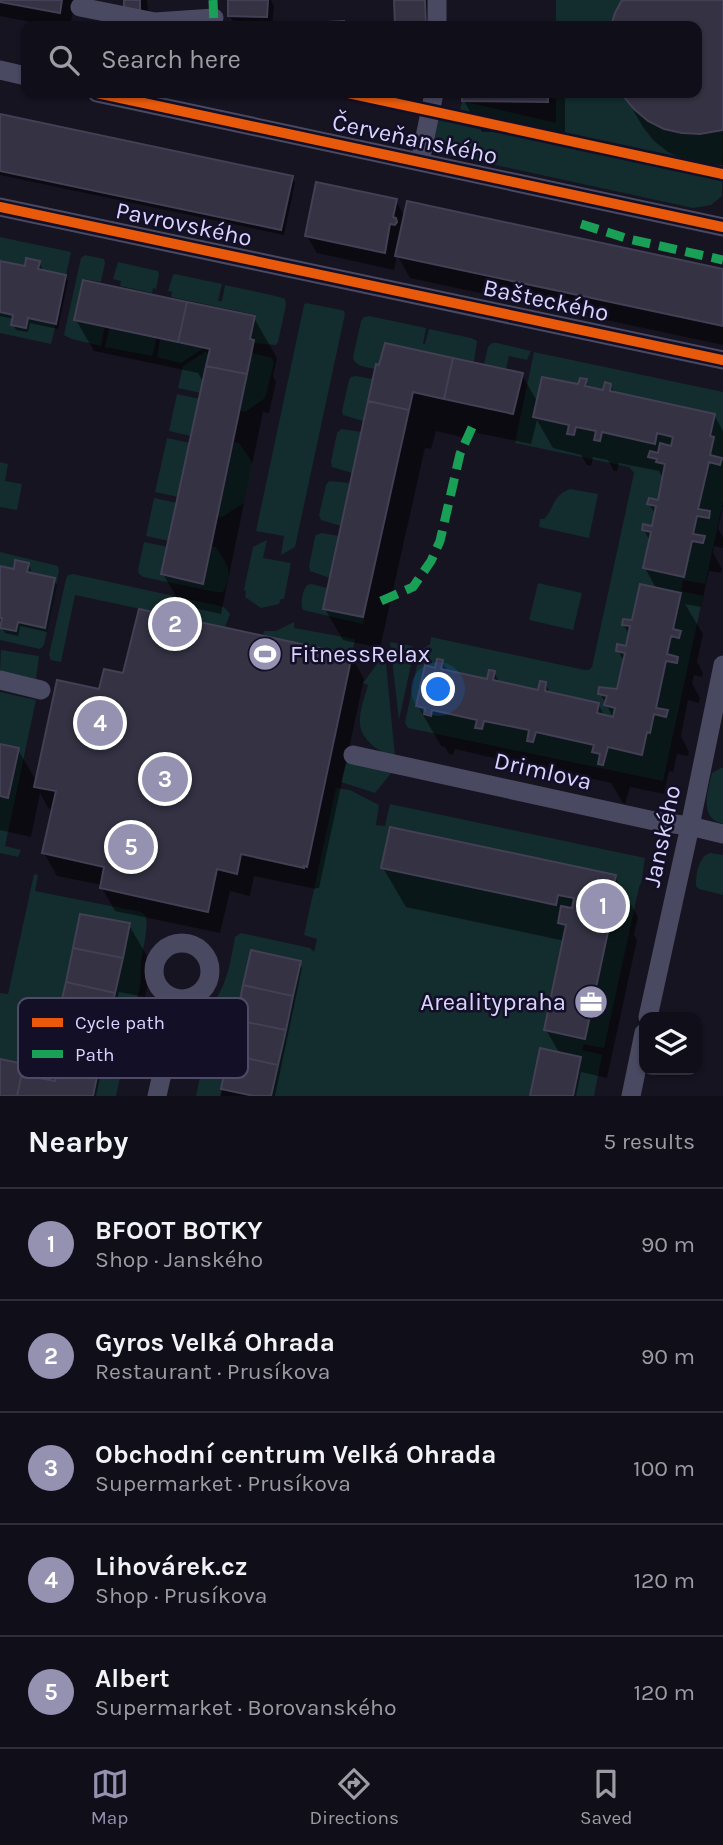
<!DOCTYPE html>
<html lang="en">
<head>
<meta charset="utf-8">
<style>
	:root { --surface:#100f19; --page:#1e1d26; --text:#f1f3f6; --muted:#9c9ca2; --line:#302f38; --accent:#9591b1 }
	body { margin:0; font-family:Karla,sans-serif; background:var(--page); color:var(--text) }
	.controls { position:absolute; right:21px; bottom:21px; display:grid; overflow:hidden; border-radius:14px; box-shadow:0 2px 5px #0004 }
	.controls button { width:63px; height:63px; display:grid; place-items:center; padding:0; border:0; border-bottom:2px solid var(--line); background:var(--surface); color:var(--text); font:35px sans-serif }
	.you { position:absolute; left:439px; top:690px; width:24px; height:24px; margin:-18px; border:5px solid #fff; border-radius:50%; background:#1a73e8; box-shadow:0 0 0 10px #1a73e833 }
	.badge { display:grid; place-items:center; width:46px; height:46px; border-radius:50%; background:var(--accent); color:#fff; font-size:23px; font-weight:700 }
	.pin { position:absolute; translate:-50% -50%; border:4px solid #fff; box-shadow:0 2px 7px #0006 }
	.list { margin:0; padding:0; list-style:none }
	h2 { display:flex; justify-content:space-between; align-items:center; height:91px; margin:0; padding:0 28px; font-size:30px }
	h2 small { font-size:23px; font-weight:400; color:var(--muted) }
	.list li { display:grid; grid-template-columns:46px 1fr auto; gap:21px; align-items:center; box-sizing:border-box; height:112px; padding:0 28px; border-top:2px solid var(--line) }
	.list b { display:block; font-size:26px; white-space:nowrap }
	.list p { margin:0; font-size:23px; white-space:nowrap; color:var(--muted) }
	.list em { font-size:23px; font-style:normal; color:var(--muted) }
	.icon { flex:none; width:38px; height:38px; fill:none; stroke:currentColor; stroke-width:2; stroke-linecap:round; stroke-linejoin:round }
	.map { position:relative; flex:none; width:723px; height:1096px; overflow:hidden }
	.search { position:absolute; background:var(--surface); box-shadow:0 2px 5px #0004; left:21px; right:21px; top:21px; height:77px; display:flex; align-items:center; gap:18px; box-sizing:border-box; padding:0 24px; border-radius:14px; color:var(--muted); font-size:26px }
	.sheet { height:651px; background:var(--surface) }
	nav { display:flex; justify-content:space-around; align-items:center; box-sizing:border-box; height:98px; border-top:2px solid var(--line); background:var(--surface); font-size:19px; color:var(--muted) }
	nav a { display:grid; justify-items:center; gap:4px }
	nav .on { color:var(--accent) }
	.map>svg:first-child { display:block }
	.green { fill:#132c2d; fill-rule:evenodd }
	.shadow { fill:#0007 }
	.building { fill:#343243; stroke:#433f54; stroke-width:2 }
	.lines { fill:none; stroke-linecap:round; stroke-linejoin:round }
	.minor { stroke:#4a4962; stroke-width:19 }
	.quiet { stroke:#1a9f57; stroke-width:9; stroke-dasharray:18 9; stroke-linecap:butt }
	.cycleway-casing { stroke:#130f26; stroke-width:15 }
	.cycleway { stroke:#e8590c; stroke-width:10 }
	.labels { text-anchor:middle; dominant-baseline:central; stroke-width:5; stroke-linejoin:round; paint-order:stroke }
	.street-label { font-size:24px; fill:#d9d4ff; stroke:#130f26 }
	.poi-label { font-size:24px; fill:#d9d4ff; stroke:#130f26; text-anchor:start }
	.key { fill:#130f26; stroke:#4e4a67; stroke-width:2 }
	.key-label { font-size:19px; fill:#d9d4ff }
</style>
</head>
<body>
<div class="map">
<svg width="723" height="1096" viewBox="0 0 723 1096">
	<rect width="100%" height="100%" fill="#161421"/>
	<path class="green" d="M556,0H622L615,13L611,26H556Z
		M556,93H621C643,126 685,144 723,130L722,196L711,205L693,208L435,152L432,142L436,119L457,123L462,101L556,123Z
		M0,237L71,252L66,275L38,269L40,262L26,258L25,266L0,261Z
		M85,255L104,259L105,263L101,282L84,279L75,319L105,325L101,346L72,339L64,335L81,258Z
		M118,262L158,271L159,274L156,289L153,288L152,293L120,286L121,281L113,279Z
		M175,274L222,284L218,301H222L225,285L280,297L285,299L286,305L278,342L276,345L255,343V339L252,338L256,315L171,297L172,292L168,291L173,275Z
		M306,303L341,310L344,311L345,314L295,547L281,555L284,536L256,531L304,305Z
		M0,312L56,324L51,344L0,333Z
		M369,316L426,328L423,344H425L429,329L471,338L477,341L474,362L385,343L379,365L376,364L375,369C366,367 355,367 353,357L361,321L364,317Z
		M110,326L157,336L152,356L105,347Z
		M161,337L205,347L181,363L157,357Z
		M492,343H497L531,351L527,360L509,356L506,369L484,364L488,347Z
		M205,352L209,353L201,393L178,388L183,366Z
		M534,352L723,392V502L705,584L683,580L681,591L703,596L663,781L408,728L405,723L420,651L430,644L431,637L585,670H589L592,667L634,473L629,467L515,443ZM542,377L578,384L580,378L586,379L585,386L603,390L605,382L611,384L610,391L715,414L710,436L714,437L710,455L722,458L720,464L709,462L698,509L710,511L709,518L697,516L693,534L705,536L704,542L692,541L684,577L643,568L651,532L642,530L643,525L652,526L656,506L647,504L649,498L658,500L665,464L649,457L650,452L658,453L661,444L671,446L673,437L657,433L654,444L602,432L599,441L594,440L596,431L576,427L574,435L568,434L569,425L533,417ZM640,585L673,629L681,632L679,638L671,636L667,654L678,657L677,663L666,661L656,708L667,710L666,717L654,714L650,733L647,732L642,755L608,747L606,755L598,764L600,754L592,752L594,745L536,732L533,742L527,740L529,730L484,721L481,729L475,728L477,720L432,710L431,715L425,708L416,706L425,666L435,668L437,659L443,661L441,669L487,679L489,670L494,671L493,680L538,690L546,682L545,691L599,703L597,713L613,717L615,708L605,705L608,689L609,687L617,689L630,626L622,625L623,619L632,620Z
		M252,353L272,358L274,363L265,398L245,412L240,411Z
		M356,376L373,379L363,421L343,415L342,411L349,380L351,377Z
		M177,394L200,399L191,436L169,431Z
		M341,429L362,432L352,473L332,467L331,462L337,433Z
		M167,438L190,443L178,497L155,492Z
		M233,442L239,443L252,462V466L244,503L222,517L217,516Z
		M0,462L8,464L5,481L22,484L17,510L0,507Z
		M329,481L350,483L341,526L321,520L319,515L326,485Z
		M570,489L598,494L589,538L539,527L540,519H544C555,507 552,496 570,489Z
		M154,498L177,503L169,541L146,536Z
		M322,533L339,536L330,578L310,571L309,566L315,537L316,535Z
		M267,540L263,558L291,563L284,599H281L279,604L261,608L245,597L246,591L244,590L253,547Z
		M144,542L168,547H216C227,564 234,572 223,592H216L143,577L139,574L138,570Z
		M0,552L58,566L59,571L44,645L40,649L0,640V618H2L0,628L15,631L18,622L45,627L55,578L27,572L29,563L16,560L14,569L0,566Z
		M73,574L224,607L230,614L225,627L75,595L61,662L51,660L49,655L66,579L68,575Z
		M538,583L582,593L573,630L529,620Z
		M311,584L328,588L324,609L364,618L363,624L303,610C300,603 302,592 307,585Z
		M294,622V628L355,639L352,655L263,636L264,631H276Z
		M390,642L412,646L414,651L399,720Z
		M1,650L39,656L36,679L0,671Z
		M385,653L395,757C381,754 361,740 360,724C359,711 365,696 368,685L363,683Z
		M0,692L36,700L5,846L21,850L18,857L0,853V796L9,797L19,749L0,744Z
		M346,763L392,772L375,793L341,782Z
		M721,768H723V824C698,818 708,791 712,773Z
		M336,788L350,790L379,805L376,825L385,826L390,804L645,858C643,867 643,882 639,887L604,1048L584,1044L582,1050L602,1055L594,1096H573L581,1057L540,1048L530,1096H271L300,961L251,950L220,1096H196L216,999C228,980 231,959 235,937L241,933L310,948L314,952L317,939L304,935ZM390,827L616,875L611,898L615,899L584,1039L544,1030L566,925L558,923L561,906L572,908L574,898L558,895L555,905L381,868Z
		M710,853L723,855V895L699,889L696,886C696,875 698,857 710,853Z
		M34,874L38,875L35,891L141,912L146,916C149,937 138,957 141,981L116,1096H93L130,923L80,914L47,1069L57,1072L55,1081L39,1078L41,1067L0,1059V993L8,994Z"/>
	<path class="shadow" d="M0,0H74L75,1L70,26H51L0,16Z
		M125,0H147L148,9L152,16V26Z
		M230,0H271L274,6L272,26H236L230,16Z
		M396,0H434V26H397Z
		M624,0H723V165L701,164L684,160L668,152L654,141L643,127L623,93H697V26H613L616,14Z
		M464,93H565V132H482L464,101Z
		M0,116L292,178L295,183L284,235L0,175Z
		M396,201L405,217L723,271V345L410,278L397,255L394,270L317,253L307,236Z
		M0,262L26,268L39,263L42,268L41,271L65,276L68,281L58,329L30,323L28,332L16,330L13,324L14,319L0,316Z
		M254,318L277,358L273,376L276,382L269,413L263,412L221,614L181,605L163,574L203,382L198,373L94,351L76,320Z
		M378,366L522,375L538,403L580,386L585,381L590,389L605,392L610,385L616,394L714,415L723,431V506L718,529L723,537V548L714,546L713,553L722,569L721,573L709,571L701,607L685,604L703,634L697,662L703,673L702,677L694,675L692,683L700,698L699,703L688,700L681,736L689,752L688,756L677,754L673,772L669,771L664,794L630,787L625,804L623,803L611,783L558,771L556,781L551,780L545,768L506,760L504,768L500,767L494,758L455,749L453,755L449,754L445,747L441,746L418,706L442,662L448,671L488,681L494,673L500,683L540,692L545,684L551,694L598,704L605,717L614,719L600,693L618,691L624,662L618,650L628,648L630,636L623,624L633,623L657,590L645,568L650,541L644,530L653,528L656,515L649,504L659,502L664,480L659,471L619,463L617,471H614L608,460L593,457L591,466L587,465L581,455L553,448L537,420L531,444L468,431L466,438L436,431L431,449L425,448L380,648L343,640L325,609Z
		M28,564L31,570L30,574L54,580L57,585L47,632L20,626L18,636L5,633L2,628L3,622H0V568L15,571Z
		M351,656L364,679L319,888H316V889L254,876L250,896L230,891L220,933L115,911L102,888V885L57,876L44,853L53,810L49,809L40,793L31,837L0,830V746L18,750L37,782L101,691L124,675Z
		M383,868L615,877L638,917L634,935L637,940L607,1078L581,1072L576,1096H532L560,1054L546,1030L565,941L406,907Z
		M129,925L152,965L145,997L119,992L96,1096H0V1060L40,1069L43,1074L42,1080L57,1084L58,1076L52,1075L49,1069Z
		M252,952L299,962L302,968L275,1096H221Z"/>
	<path class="building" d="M0,0H62L60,13L0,2Z
		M124,0H140V11L124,10Z
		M228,0H268L267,17L228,16Z
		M394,0H425L426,26H395Z
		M622,0H723V130L700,134L682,133L664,129L648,121L634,109L623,96L621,93H697V26H611L615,13Z
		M344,21V26H271V25Z
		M462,93H548V102L462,101Z
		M0,114L293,176L281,230L0,171Z
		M316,182L397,199L393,217L396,218L397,222L395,225L390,224L385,253L305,236Z
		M407,201L723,269V326L395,256Z
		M26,258L40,261L38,269L66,275L56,324L28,318L26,328L11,325L13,315L0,312V261L25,266Z
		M83,280L187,302L178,342L74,320Z
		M187,302L255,316L250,339L254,340L247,374L206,366L210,349L178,342Z
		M385,343L453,358L444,399L413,392L409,410L368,401L376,364L379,365Z
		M453,358L523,373L513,414L444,399Z
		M206,366L247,374L203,584L161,574Z
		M542,377L578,384L580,378L587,379L585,386L603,390L605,382L611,384L610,391L715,414L710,436L714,437L710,455L722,458L720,465L709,462L698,509L710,511L709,518L697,516L693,534L705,536L703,543L692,541L684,577L643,568L651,532L642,530L643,524L652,526L656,506L647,504L649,498L658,500L665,464L656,462L657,459L648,457L650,451L658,453L660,443L671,446L673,437L657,433L655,444L602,432L600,441L594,440L596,431L576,427L574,435L567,434L569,425L533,417Z
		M368,401L409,410L363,617L323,609Z
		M15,560L29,563L27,572L55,578L45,628L18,622L16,631L0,628L2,618H0V566L14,569Z
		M640,584L681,593L673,629L681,631L679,638L671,636L667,654L678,657L677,663L666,661L656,708L668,710L666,717L654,714L650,733L647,732L642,755L608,747L603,765L598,764L600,754L592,752L594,745L536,732L533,742L527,741L529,730L484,721L482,729L475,728L477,720L432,710L431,716L424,714L425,708L416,706L425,665L435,668L437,659L443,660L441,669L487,679L489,670L495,671L493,680L538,690L540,681L546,682L545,691L599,703L597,713L613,717L615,708L604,705L607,696L598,694L599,687L617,689L625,653L616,651L617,644L626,646L630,626L622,625L623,619L632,620Z
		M139,609L352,655L307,867L304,866V868L241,854L237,874L217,869L208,912L100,888L104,867L42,853L56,791L34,787L57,680L99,689L104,669L123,673Z
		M0,744L19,748L8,798L0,796Z
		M390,827L616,875L611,898L615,899L585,1039L544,1030L566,925L558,923L561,906L572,908L574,898L558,895L556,905L381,868Z
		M80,914L130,923L123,958L73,948Z
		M73,948L123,958L115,993L66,982Z
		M251,950L301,961L293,996L243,985Z
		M66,982L115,993L108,1027L58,1016Z
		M243,985L293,996L286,1030L236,1020Z
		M236,1020L286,1030L278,1065L228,1054Z
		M540,1048L581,1057L573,1096H530Z
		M51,1052L100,1062L93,1096H17L24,1064L42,1068L39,1078L55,1081L57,1072L47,1070Z
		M228,1054L278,1065L271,1096H254L221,1089Z
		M0,1059L24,1064L17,1096H0Z"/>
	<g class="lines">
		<path class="minor" d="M437,0V26
			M80,7L155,22L214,18
			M0,70L26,76
			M97,93L723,227
			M420,162L434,93
			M0,207L723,360
			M0,680L41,690
			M353,755L659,822L690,826L723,834
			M154 971a28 28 0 1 1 56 0a28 28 0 1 1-56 0Z
			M648,1017L690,826L723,665
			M157,1096L179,999
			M631,1096L644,1033"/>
		<path class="quiet" d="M213,0L214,26
			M581,224L629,239L723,260
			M381,601L413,587L431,561L440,541L460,454L474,423"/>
		<g class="cycleway-casing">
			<path id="cycleway" d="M97,93L723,227
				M348,93L723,174
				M0,207L723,360"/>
		</g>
		<use href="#cycleway" class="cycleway"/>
	</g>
	<defs>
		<g id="stadium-disc" transform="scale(1.75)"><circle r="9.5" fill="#9591b1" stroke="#130f26"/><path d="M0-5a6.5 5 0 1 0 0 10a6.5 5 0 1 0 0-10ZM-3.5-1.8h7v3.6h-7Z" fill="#fff"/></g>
		<g id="office-disc" transform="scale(1.75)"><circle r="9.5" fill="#9591b1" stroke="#130f26"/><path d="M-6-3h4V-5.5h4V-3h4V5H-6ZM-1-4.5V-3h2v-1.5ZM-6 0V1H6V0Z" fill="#fff"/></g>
	</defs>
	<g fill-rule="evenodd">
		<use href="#stadium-disc" x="265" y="654"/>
		<use href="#office-disc" x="591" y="1002"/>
	</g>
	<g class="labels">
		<g class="street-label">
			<text transform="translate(415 139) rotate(12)">Červeňanského</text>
			<text transform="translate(184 224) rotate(12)">Pavrovského</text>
			<text transform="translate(546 300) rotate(12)">Bašteckého</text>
			<text transform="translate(543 771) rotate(13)">Drimlova</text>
			<text transform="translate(662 836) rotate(-78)">Janského</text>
		</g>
		<g class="poi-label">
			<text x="290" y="654">FitnessRelax</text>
			<text x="566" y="1002" text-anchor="end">Arealitypraha</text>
		</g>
	</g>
	<rect x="18" y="998" width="230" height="80" rx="10" class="key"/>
	<rect x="32" y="1018" width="31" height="9" fill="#e8590c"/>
	<rect x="32" y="1050" width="31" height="8" fill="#1a9f57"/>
	<g class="key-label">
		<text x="75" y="1029">Cycle path</text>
		<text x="75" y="1061">Path</text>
	</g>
</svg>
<div class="controls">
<button><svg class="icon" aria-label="layers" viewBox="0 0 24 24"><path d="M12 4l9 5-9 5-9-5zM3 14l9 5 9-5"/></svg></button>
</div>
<div class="you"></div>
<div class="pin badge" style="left:603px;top:906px">1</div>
<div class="pin badge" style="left:175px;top:624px">2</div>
<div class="pin badge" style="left:165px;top:779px">3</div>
<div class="pin badge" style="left:100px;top:723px">4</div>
<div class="pin badge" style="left:131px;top:847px">5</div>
<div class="search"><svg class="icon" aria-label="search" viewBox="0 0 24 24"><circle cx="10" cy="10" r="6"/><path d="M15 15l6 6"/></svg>Search here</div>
</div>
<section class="sheet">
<h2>Nearby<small>5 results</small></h2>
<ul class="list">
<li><span class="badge">1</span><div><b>BFOOT BOTKY</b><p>Shop · Janského</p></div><em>90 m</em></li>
<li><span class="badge">2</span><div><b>Gyros Velká Ohrada</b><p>Restaurant · Prusíkova</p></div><em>90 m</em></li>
<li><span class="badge">3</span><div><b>Obchodní centrum Velká Ohrada</b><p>Supermarket · Prusíkova</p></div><em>100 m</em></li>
<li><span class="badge">4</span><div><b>Lihovárek.cz</b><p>Shop · Prusíkova</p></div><em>120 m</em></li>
<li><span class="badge">5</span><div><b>Albert</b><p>Supermarket · Borovanského</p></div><em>120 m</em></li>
</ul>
</section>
<nav>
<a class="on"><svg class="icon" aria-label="map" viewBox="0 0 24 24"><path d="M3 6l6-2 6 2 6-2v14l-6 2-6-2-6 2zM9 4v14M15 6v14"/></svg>Map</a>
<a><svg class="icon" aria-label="directions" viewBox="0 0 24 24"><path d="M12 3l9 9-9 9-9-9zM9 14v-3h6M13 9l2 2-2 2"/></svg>Directions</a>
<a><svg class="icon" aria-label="saved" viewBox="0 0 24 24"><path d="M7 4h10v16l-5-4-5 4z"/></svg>Saved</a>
</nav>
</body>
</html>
